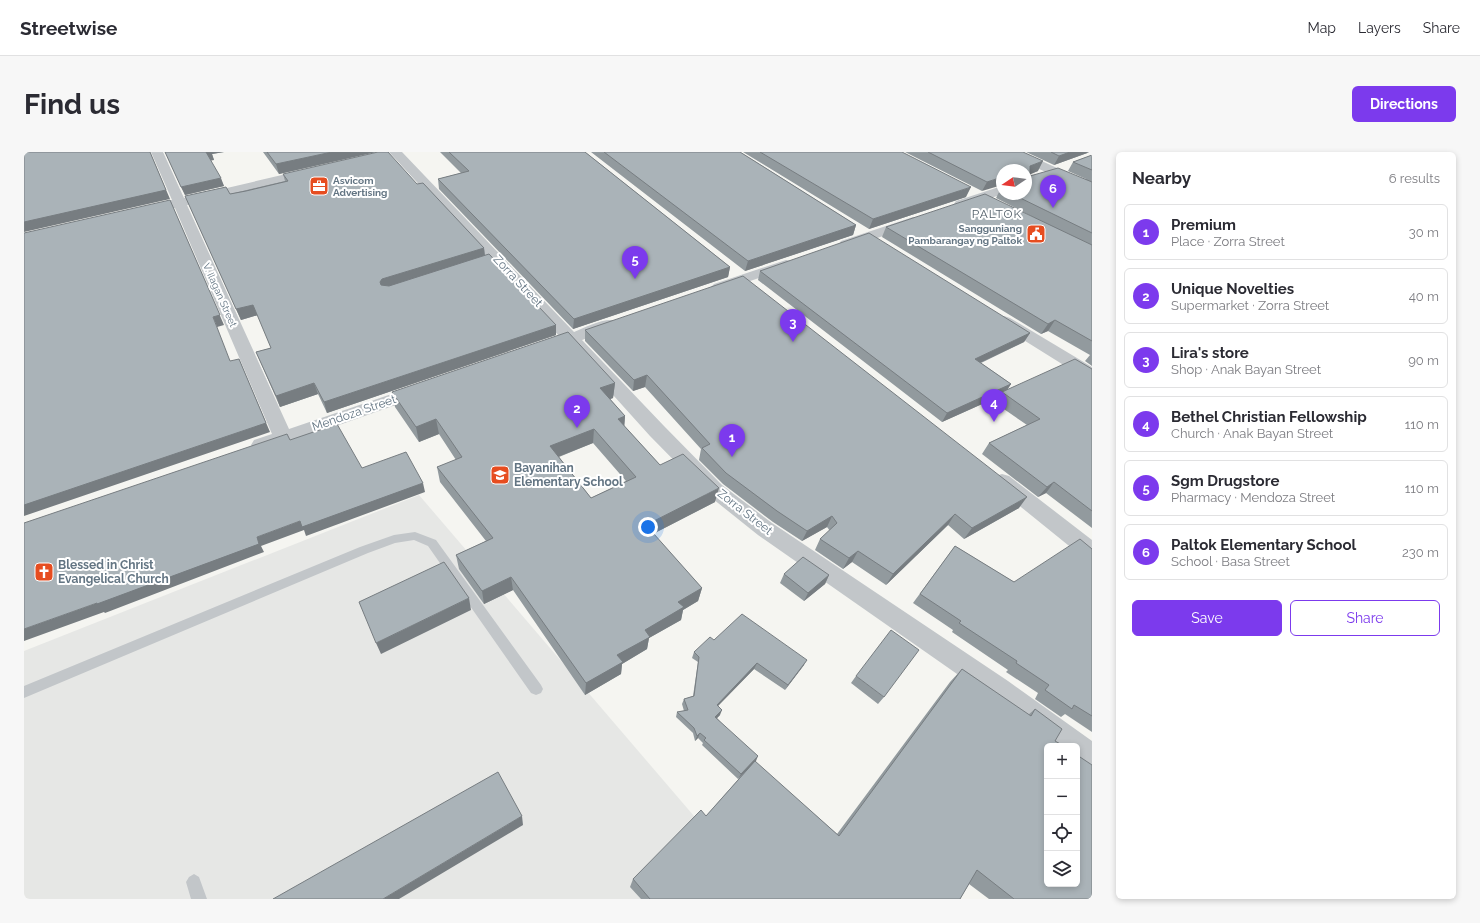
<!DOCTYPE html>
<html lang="en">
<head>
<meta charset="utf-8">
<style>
	:root { --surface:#fff; --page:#f7f7f7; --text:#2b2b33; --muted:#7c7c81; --line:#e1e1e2; --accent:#7c3aed }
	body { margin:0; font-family:Raleway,sans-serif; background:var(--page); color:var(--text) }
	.controls { position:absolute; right:12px; bottom:12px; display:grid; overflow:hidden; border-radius:6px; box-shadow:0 2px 6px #0003 }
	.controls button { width:36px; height:36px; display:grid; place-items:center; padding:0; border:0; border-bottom:1px solid var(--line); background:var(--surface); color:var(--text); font:20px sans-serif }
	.compass { position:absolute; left:972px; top:12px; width:36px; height:36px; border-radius:50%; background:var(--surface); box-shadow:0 2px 6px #0003; rotate:257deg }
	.you { position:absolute; left:624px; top:375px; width:14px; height:14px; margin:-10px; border:3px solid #fff; border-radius:50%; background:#1a73e8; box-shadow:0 0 0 6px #1a73e833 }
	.badge { display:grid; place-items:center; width:26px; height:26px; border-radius:50%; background:var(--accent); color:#fff; font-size:13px; font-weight:700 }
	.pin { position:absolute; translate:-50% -33px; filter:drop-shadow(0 1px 2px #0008) }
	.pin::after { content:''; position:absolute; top:21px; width:14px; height:12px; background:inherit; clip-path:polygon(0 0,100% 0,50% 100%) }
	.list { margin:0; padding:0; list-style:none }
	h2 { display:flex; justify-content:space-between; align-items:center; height:52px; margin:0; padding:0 16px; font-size:17px }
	h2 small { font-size:13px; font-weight:400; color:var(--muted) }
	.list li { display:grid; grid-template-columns:26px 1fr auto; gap:12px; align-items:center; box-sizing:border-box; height:56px; margin:0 8px 8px; padding:0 8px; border:1px solid var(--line); border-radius:6px }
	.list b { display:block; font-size:15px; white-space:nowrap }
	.list p { margin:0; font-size:13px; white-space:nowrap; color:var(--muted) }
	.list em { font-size:13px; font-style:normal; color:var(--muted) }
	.actions { display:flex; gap:8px; padding:12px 16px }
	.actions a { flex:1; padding:9px 0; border:1px solid var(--accent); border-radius:6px; text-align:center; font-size:14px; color:var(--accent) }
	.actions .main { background:var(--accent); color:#fff }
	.icon { flex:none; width:22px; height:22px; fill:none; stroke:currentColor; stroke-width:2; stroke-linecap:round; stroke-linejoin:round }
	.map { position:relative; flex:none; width:1068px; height:747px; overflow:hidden; border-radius:6px }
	header { display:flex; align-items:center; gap:24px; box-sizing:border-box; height:56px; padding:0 20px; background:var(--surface); border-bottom:1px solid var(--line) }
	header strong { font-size:19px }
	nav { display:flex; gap:22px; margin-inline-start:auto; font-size:14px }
	.intro { display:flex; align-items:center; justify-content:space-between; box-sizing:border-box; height:96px; padding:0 24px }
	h1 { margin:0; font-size:28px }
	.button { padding:10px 18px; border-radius:6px; background:var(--accent); color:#fff; font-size:14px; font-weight:700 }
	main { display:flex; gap:24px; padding:0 24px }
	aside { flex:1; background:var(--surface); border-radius:6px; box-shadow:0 2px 6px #0003 }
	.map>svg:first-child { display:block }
	.built { fill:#e6e7e5 }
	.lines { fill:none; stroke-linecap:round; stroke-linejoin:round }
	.lane { fill:#c2c6c9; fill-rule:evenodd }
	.street { fill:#c2c6c9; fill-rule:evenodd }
	.wall { fill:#929a9e; fill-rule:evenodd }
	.shaded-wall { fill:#777d81 }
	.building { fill:#aab3b8; stroke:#777d81; fill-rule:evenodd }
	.labels { text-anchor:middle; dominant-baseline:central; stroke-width:4; stroke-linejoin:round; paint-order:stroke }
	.far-poi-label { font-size:10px; font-weight:bold; fill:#637583; stroke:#fff; text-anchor:start }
	.far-street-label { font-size:10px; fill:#637583; stroke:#fff }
	.far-quarter-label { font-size:12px; letter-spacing:1px; fill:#515e68; stroke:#fff }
	.street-label { font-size:12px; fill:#637583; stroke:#fff }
	.poi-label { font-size:12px; font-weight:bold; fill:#637583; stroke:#fff; text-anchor:start }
</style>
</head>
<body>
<header>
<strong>Streetwise</strong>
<nav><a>Map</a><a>Layers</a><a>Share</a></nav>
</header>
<div class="intro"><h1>Find us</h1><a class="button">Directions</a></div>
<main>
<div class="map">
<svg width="1068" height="747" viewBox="0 0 1068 747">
	<rect width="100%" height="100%" fill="#f5f5f1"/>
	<path class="built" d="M395,343L741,747H0V499Z"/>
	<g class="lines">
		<path class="lane" d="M391,380L412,388L517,533L519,537L517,541L512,543L507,541L404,394L390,388L371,391L344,401L0,546V534L336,395L370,383Z
			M170,722L175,725L183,747H167L162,730L165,725Z"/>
		<path class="street" d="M127,0H139L160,46L288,16L292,17L294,20L292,23L163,53L265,277L397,232L403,234L406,238L403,242L244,298L237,300L230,298L227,293L230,288L248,282L151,56L119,63L114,62L112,59L114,56L148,48Z
			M365,0H378L550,180C563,175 580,165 594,169L596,172L594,175L558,188L640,274L698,333L748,371L984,529L1068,589V618L1053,610V594H1032L966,545L734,383L684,343L626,284L544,193L523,200L517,199L515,195L517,191L536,185Z
			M982,0H998L1068,32V41L984,3Z
			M978,34L979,42L937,56L932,55L930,52L932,49Z
			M889,65L894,66L896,69L894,72L827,95L822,96L817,95L815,92L817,89Z
			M762,108L767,109L769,112L767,115L700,138L695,140L690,138L687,135L690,132Z
			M980,164L986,166L1068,215V229L1062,227L974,172L972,169L974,166Z
			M978,322L985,324L1068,388V409L1060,406L971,334L968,329L971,324Z"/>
	</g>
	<path class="wall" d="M141,0H200L188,2L190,8H186L200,34L161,43Z
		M239,0H352L255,22Z
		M416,0H561L706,115L704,125L549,177L415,37L414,27L437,21Z
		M567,0H716L832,73L829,83L721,119Z
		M719,0H878L942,45L845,77Z
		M881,0H999L1014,19L1006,22V24L1062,27L1044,19L1049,10L1068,3V214L1061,209L1066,203L1024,179L1017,182L858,85L862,75L1011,66L972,46L977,36H978V42H1002L978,18L958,39Z
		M1002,0H1066L1030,13Z
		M259,22L393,32L460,96L461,103L532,173V183L303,261L294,242L256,255L232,200L247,196L234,163L217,168L161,44L206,42L261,29Z
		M736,119L1006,181L1000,190L957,211L987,232L983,238L1068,217V376L1022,341L1014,345L958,302L965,291L1003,273L971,251L976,244L918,270L734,128Z
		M561,178L995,356L940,387L924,373L862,433L828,410L819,417L791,398L796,387L806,379L803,375L778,389L749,370L699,332L675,308L677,297L621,235L609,239L561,189Z
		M591,231L589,246L586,247L601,264L600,274L636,313L691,350L629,382L678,436L674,449L659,458L657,468L625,486L623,497L598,512L597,522L561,543L489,438L460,452L435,417L432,403L462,389L416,330L413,315L432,308L415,282L395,290L371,255L368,240ZM569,291L602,329L567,346L535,305Z
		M931,394L990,430L1068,397V580L1041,562L1037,565L1011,547L1014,541L982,520L984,518L928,480L929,478L889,451Z
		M760,422L805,423L801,432L780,449L756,431Z
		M690,488L780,513L761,538L730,517L694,554L696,563L693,566L731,610L813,682L926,530L938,517L1004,563L1011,557L1031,589L1068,747H965L945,732L936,747H617L606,735L609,727L682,664L719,622L714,627L678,593L679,591L674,586L671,589L669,581L652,565L653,560L660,559L658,552L660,547L669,544L674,510L668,506L670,500Z
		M832,524L860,545L854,552L827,531Z"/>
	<path class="shaded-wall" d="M126,0L146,47L0,80V70Z
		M182,0H200L188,2L190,8L185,9Z
		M308,0H352L255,22L252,12Z
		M1046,0H1066L1030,13L1035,4Z
		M1019,9L1014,19L1002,24L1006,14Z
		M978,25V33L958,39L963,30Z
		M197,26L200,34L161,43L157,35Z
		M947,35L942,45L845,77L849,67Z
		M146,48L200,173L193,175L211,219L189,165Z
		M832,73L829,83L721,119L724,109Z
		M460,96L461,106L359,140L356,130L358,127Z
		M706,115L704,125L549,177L550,167Z
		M229,153L234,163L217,168L212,157Z
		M1031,168L1024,179L1017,182L1024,172Z
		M532,173V183L303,261L300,250Z
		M1006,181L1000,190L945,216L951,207Z
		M215,207L246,280L0,364V353Z
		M623,223L621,235L609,239L610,228Z
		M290,231L294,242L256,255L252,244Z
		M591,231L589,246L575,251L576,236Z
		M987,232L981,241L978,240L976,244L918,270L923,261Z
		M601,264L600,279L594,267Z
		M412,267L415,282L395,290L392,275Z
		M570,277L569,291L526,308V294Z
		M1030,330L1022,341L1014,345L1023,335Z
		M399,331L401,340L282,384L280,378L237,394L240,400L81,461L80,460L0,489V477L73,451L233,385L276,369Z
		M695,336L691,350L619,387L622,373Z
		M1003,345L995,356L940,387L948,376Z
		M931,362L924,373L862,433L869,422Z
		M808,364L803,375L778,389L783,379Z
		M834,399L828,410L819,417L825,406Z
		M805,423L801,432L780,449L784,441Z
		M487,425L489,438L460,452L458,439Z
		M678,436L674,449L659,458L657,468L625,486L623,497L598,512L597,522L561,543L562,531L621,478L654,450Z
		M445,446L447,458L357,502L352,491Z
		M783,508L780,513L761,538L764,533Z
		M733,511L730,517L690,558L693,553Z
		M698,558L696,563L689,570L691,565Z
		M676,581L674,586L671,589L673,584Z
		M734,604L732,609L714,627L717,622Z
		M498,664L499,673L375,747H359Z"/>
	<path class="building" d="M0,0H126L142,38L0,70Z
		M141,0H183H182L197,26L157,35Z
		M243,0H308L252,12Z
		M354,0H364L393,32L399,31L460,96L358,127L356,130L357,133L365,134L465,102L532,173L300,250L290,231L252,244L232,200L247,196L229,153L212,157L161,44L202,35L206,42L222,39L264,29L259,22Z
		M425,0H561L706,115L550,167L414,27L445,19Z
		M580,0H716L832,73L724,109Z
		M736,0H878L947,35L849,67Z
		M904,0H999L1019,9L1006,14V24L1034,16L1068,30V81L988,42H1002V18H978V25L963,30Z
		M1027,0H1046L1035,4Z
		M1068,3V18L1049,10Z
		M961,42L1068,93V189L1031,168L1024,172L862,75Z
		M146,48L196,163L189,165L206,209L215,207L242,271L0,353V81Z
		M845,81L1006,181L951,207L987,232L923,261L736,119Z
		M719,124L1003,345L948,376L931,362L869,422L834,399L825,406L796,387L813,371L808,364L783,379L753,359L702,321L678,296L686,292L623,223L610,228L561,178Z
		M544,180L591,231L576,236L601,264L594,267L636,313L659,302L695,336L622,373L678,436L654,450L660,455L621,478L626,485L593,503L599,510L562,531L487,425L458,439L432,403L469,386L413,315L438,305L412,267L392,275L368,240ZM570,277L612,325L567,346L526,294Z
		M1051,207L1068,217V359L1030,330L1023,335L965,291L1016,267L978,240Z
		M313,272L338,316L382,300L399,331L278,375L276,369L233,385L235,392L73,452V451L0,477V371L263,282L266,288Z
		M1056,387L1068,397V564L1050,553L1048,557L1021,538L1025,533L992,511L993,509L935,471L937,469L896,442L931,394L990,430Z
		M779,405L805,423L784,441L760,422Z
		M420,410L445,446L352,491L335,450Z
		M718,462L783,508L764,533L733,511L693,553L698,558L691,565L734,604L717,622L680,588L682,586L676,581L673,584L670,576L653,560L664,558L660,547L670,544L675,505L670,500L686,485L690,488Z
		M867,478L895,498L860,545L832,524Z
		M938,517L1007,564L1011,557L1038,577L1031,589L1040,594H1023V732H1053V603L1068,613V747H990L953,718L936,747H626L609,727L677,658L682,664L731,609L815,684Z
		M474,620L498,664L359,747H249Z"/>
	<defs>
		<g id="office-square" transform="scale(1)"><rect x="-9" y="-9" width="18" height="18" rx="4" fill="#e64d20" stroke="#fff"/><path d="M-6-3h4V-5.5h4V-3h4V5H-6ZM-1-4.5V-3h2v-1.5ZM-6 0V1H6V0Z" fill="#fff"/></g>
		<g id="civic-square" transform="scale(1)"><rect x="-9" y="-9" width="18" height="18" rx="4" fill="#e64d20" stroke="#fff"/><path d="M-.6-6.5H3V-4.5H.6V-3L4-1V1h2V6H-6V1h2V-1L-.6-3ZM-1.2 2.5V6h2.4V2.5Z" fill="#fff"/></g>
		<g id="school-square" transform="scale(1)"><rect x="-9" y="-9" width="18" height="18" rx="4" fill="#e64d20" stroke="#fff"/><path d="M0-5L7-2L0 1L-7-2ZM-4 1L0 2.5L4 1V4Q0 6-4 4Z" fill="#fff"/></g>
		<g id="church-square" transform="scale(1)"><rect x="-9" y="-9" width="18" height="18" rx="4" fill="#e64d20" stroke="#fff"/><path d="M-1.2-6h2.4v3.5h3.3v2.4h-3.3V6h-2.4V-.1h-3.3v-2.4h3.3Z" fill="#fff"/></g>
	</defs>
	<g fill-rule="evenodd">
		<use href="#office-square" x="295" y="34"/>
		<use href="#civic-square" x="1012" y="82"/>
		<use href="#school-square" x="476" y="323"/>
		<use href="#church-square" x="20" y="420"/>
	</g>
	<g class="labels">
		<g class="far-poi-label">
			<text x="309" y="28">Asvicom<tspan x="309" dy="12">Advertising</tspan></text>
			<text x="998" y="76" text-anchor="end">Sangguniang<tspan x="998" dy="12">Pambarangay ng Paltok</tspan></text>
		</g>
		<g class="far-street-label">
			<text transform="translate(196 143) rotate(66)">V. Ilagan Street</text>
		</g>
		<g class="far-quarter-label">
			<text x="973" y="62">PALTOK</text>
		</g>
		<g class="street-label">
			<text transform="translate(494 129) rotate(47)">Zorra Street</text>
			<text transform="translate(330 261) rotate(-19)">Mendoza Street</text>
			<text transform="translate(721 360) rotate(38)">Zorra Street</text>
		</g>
		<g class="poi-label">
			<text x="490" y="316">Bayanihan<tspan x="490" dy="14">Elementary School</tspan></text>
			<text x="34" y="413">Blessed in Christ<tspan x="34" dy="14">Evangelical Church</tspan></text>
		</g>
	</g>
</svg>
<div class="controls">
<button>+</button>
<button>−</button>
<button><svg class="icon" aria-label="locate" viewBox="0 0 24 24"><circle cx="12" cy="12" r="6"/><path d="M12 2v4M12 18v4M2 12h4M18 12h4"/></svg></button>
<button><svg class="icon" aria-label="layers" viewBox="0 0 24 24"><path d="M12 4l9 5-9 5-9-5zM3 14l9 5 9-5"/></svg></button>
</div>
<svg class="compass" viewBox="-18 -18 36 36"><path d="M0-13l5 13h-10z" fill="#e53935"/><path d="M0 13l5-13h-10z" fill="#7c7c81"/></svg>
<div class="you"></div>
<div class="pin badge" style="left:708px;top:305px">1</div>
<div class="pin badge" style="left:553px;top:276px">2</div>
<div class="pin badge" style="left:769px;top:190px">3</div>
<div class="pin badge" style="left:970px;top:270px">4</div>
<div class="pin badge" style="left:611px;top:127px">5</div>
<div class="pin badge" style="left:1029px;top:56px">6</div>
</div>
<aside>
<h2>Nearby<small>6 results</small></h2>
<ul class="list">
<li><span class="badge">1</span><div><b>Premium</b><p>Place · Zorra Street</p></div><em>30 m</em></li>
<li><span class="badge">2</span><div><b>Unique Novelties</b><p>Supermarket · Zorra Street</p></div><em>40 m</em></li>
<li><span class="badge">3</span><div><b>Lira's store</b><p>Shop · Anak Bayan Street</p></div><em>90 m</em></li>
<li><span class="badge">4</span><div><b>Bethel Christian Fellowship</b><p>Church · Anak Bayan Street</p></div><em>110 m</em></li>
<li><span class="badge">5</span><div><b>Sgm Drugstore</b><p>Pharmacy · Mendoza Street</p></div><em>110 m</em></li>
<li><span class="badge">6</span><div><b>Paltok Elementary School</b><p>School · Basa Street</p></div><em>230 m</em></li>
</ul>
<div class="actions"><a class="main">Save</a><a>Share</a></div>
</aside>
</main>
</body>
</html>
